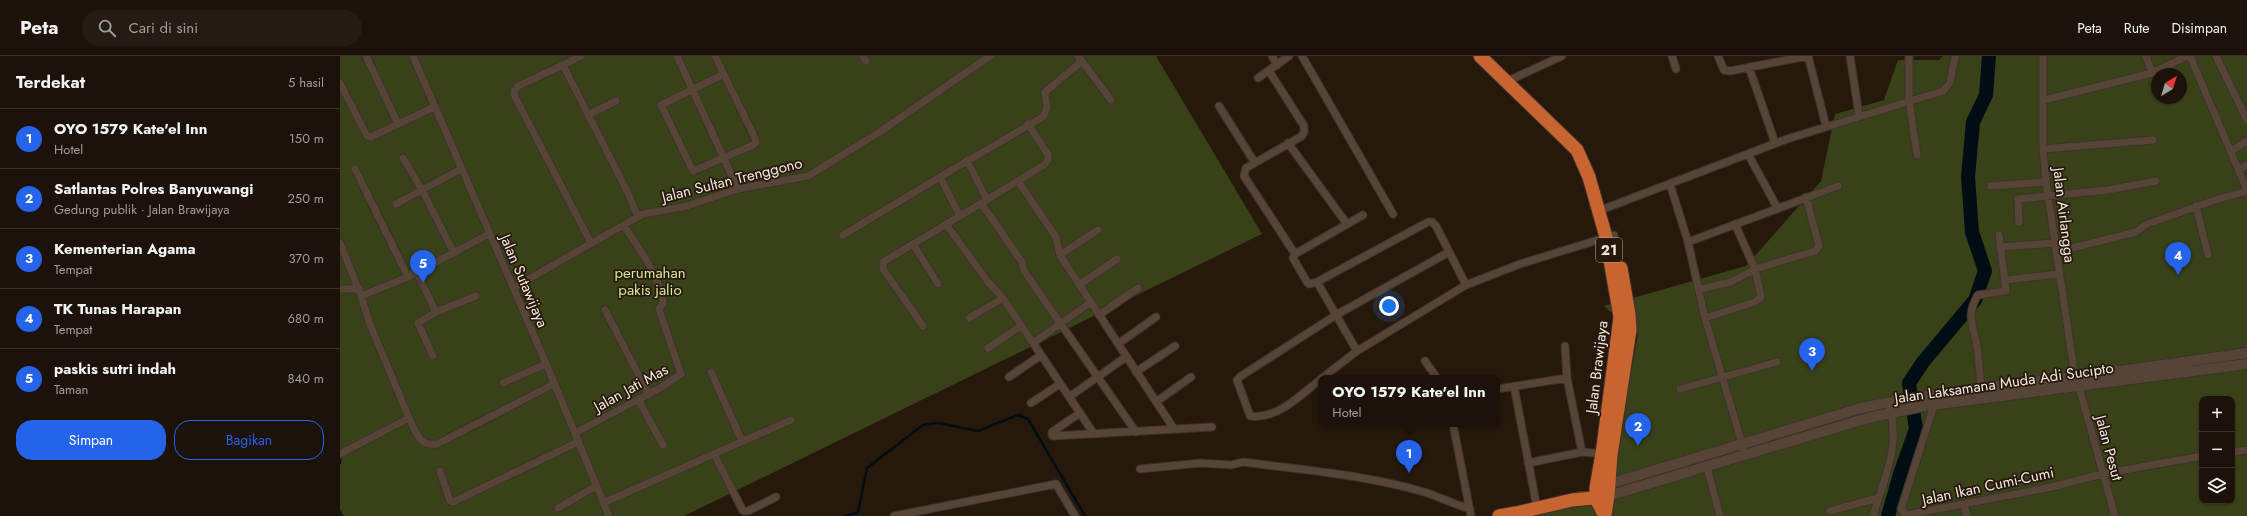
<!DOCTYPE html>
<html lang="id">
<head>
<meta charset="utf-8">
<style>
	:root { --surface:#1d1209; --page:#251b12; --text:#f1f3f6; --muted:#a09e9c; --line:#3b322a; --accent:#2563eb }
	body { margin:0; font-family:Jost,sans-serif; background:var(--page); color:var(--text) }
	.controls { position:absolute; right:12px; bottom:12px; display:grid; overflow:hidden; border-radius:8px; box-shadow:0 1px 3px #0004 }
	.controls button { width:36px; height:36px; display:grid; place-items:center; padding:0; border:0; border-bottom:1px solid var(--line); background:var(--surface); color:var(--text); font:20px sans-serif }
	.compass { position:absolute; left:1811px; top:12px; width:36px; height:36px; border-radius:50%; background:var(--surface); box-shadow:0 1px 3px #0004; rotate:38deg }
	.you { position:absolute; left:1049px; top:250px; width:14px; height:14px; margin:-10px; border:3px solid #fff; border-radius:50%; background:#1a73e8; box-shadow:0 0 0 6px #1a73e833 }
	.badge { display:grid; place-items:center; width:26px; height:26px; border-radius:50%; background:var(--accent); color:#fff; font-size:13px; font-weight:700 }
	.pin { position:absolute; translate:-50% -33px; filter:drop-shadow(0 1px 2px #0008) }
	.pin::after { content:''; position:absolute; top:21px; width:14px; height:12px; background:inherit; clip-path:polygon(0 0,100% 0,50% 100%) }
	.popup { position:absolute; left:978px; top:319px; width:182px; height:52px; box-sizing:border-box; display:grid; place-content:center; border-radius:8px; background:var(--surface); filter:drop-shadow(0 1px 3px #0005); font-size:13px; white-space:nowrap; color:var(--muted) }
	.popup b { font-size:15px; color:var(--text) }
	.popup::after { content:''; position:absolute; left:50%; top:100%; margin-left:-8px; border:8px solid transparent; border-top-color:var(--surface) }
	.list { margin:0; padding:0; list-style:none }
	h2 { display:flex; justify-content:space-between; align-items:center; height:52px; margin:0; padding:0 16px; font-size:17px }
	h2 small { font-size:13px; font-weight:400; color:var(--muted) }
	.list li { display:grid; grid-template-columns:26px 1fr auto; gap:12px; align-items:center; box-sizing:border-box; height:60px; padding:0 16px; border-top:1px solid var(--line) }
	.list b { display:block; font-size:15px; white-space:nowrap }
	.list p { margin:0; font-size:13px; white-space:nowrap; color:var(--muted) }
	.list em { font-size:13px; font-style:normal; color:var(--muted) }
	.actions { display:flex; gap:8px; padding:12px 16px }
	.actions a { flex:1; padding:9px 0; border:1px solid var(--accent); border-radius:16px; text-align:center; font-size:14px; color:var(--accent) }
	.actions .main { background:var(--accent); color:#fff }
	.icon { flex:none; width:22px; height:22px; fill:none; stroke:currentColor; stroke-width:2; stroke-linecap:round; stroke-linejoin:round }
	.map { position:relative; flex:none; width:1907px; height:460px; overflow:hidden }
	header { display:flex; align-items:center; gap:24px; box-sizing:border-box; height:56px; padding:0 20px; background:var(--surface); border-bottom:1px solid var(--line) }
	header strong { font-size:19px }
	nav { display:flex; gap:22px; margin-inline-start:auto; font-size:14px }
	.search { width:280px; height:36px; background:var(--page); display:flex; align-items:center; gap:10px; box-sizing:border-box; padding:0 14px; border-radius:22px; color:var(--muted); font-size:15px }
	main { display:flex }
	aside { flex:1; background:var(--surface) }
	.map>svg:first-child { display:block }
	.green { fill:#384118; fill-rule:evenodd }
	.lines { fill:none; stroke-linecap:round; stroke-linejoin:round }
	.stream { stroke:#000e14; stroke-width:2.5 }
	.river { stroke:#000e14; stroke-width:14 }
	.street-casing { stroke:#3d322d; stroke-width:9 }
	.secondary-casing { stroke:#3d322d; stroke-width:12 }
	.highway-casing { stroke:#3d322d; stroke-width:15 }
	.street { stroke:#564537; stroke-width:7 }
	.secondary { stroke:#564537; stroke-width:10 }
	.highway { stroke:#c7642f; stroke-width:13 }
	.labels { text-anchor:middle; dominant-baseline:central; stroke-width:3.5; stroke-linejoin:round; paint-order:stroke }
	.shield { fill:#27180c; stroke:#b6aaa0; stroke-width:1 }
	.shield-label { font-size:14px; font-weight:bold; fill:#f4e9e0 }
	.street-label { font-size:15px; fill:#f4e9e0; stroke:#27180c }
	.park-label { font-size:15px; fill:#d3e898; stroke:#27180c }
</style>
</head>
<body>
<header>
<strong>Peta</strong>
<div class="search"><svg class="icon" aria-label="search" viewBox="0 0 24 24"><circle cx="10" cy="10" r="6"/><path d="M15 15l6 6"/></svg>Cari di sini</div>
<nav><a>Peta</a><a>Rute</a><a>Disimpan</a></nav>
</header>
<main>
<aside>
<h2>Terdekat<small>5 hasil</small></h2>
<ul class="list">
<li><span class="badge">1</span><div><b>OYO 1579 Kate'el Inn</b><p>Hotel</p></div><em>150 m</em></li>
<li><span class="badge">2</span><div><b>Satlantas Polres Banyuwangi</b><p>Gedung publik · Jalan Brawijaya</p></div><em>250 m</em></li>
<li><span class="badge">3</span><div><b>Kementerian Agama</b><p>Tempat</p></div><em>370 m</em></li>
<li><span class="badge">4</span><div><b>TK Tunas Harapan</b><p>Tempat</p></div><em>680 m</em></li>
<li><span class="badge">5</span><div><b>paskis sutri indah</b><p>Taman</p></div><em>840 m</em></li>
</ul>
<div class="actions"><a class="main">Simpan</a><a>Bagikan</a></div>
</aside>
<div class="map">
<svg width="1907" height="460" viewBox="0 0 1907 460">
	<rect width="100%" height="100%" fill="#27180c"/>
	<path class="green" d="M0,0H816L922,178L344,460H4L0,453Z
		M1602,0H1907V460H1272L1270,418L1298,279L1264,250L1406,210L1481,125L1495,58L1544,44L1558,4H1600ZM1817,18H1841V42H1817ZM1862,343H1892V445H1862Z
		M1239,435H1265L1269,460H1156Z"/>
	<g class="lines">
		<path class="stream" d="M0,401V407
			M505,460L518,456L527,412L583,369L598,367L638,375L678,359L688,363L745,460"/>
		<path class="river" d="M1548,460L1561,415L1576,373L1569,327L1583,306L1635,244L1645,215L1632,176L1628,121L1633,66L1646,39L1649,0"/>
		<g class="street-casing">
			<path id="street" d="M26,0L58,68
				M73,0L208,312L269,460
				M337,0L398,133
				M375,0L415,82L416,86L413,89L353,115L321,49L384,18
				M523,0L526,5
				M738,0L771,44
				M932,0L937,9
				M962,0L1053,158
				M1332,0L1336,13
				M1378,0L1384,14L1390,15L1468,0
				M1468,0L1486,70
				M1510,0L1519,59
				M1569,0V44L1577,99
				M1703,0V93L1706,126L1735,321
				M1806,0L1812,17
				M1850,0L1907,134
				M1876,0L1907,64
				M223,9L241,0
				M1409,11L1435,87
				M929,15L964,70V76L962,80L906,112L904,120L955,198L953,202L967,226L969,228L977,226
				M918,22L949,0
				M1172,23L1222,0
				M0,27L27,80L31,81L94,51
				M1704,44L1812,17L1847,0
				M879,50L915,107
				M248,59L276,45
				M948,87L1007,168
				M1703,93L1813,84
				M1890,96L1907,85
				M1408,98L1438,153
				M63,102L82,134L114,197
				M627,104L647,144
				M15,113L68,221
				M1898,114L1907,109
				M678,125L716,181L720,199L834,373
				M1330,128L1348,186L1365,262L1405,398
				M1651,130L1706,126
				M641,147L682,206L684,215L796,376
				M56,148L121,113
				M1856,150L1868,199
				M1266,152L1447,83L1603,35L1610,27L1615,0
				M620,160L704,109L708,104V99L688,68
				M1679,166L1678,143L1768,134L1816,125
				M606,168L648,226L663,242L754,378
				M503,179L600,121
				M1348,186L1498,130
				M0,187L21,240L68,221L149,178
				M251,187L174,39V35L178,30L223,9L287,135L298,161
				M573,188L598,228
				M1660,191L1715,187
				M1716,196L1796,176L1807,168L1878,143L1907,135
				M955,198L1023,159
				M720,199L758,174
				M77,217L96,256L78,267L93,300
				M1665,224L1719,218
				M739,229L777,203
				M173,232L303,158L347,150L398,133L468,120L538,77L650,0
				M0,233H19
				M1360,233L1391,226L1415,213L1475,195L1479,190L1466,141
				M21,240L29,266L69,362
				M265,254L309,339
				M96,256L136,240
				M759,259L798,232
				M629,262L663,242
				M1365,262L1415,246L1421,241L1415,213L1395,168
				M583,270L543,213V206L620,160L600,121L703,61L707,52L705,36L742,5
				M693,287L751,246
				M778,288L816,261
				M1225,290L1227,322L1242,396L1263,398
				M648,292L681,270
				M1017,295L977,226L1088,166H1092L1096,170L1126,229
				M1085,305L1097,322
				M371,316L402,385
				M796,316L835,290
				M669,321L701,299
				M982,322L1017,295L1126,229L1180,208L1274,179
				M981,323C961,338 938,364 910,360L897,324L901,320L996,259L1109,196
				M163,327L206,308
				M1174,330L1197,452
				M1739,331L1775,460
				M1641,332C1640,319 1639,305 1637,291C1634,269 1625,261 1638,239L1666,235L1659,179
				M1157,333L1227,322
				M1340,333L1437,306
				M729,341L786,301
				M299,345L323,389
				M816,346L851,321
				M1595,346L1561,453L1566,459L1712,431L1762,418L1862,400
				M691,347L720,328
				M740,357L712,376V379L713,380L872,371
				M1113,368L1131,460
				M235,377L320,332L341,318L319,253L323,247C321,223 297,188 283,169
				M1892,396L1907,394
				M0,398L69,362C76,376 79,391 97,388L214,328
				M374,398L403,455H408L436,441
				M1188,407L1242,396
				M1367,411L1380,460
				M800,413L861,407L891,409L903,406C963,414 1026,419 1084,436C1099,441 1114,448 1130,453
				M100,415L110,445L113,446L238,386
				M263,447L451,364
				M1624,448L1627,460
				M218,452L256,430
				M1490,455L1538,442
				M554,460L716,428L735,460
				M1533,460C1545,419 1562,389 1548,346"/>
		</g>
		<g class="secondary-casing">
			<path id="secondary" d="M1269,428L1521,352C1591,337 1662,330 1733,321C1791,314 1849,305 1907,297
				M1268,440L1528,362L1584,350L1907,308"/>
		</g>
		<g class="highway-casing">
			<path id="highway" d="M1140,0L1237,94L1249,121L1266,181L1280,261L1262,398L1256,432V443L1265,460
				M1265,459L1268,440L1271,399L1290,274L1289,258L1281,212
				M1159,460L1176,457
				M1172,460L1176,457L1232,444L1264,441"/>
		</g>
		<use href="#street" class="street"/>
		<use href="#secondary" class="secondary"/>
		<use href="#highway" class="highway"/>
	</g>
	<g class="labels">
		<rect class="shield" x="1256" y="182" width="26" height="24" rx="3"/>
		<g class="shield-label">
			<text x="1269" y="194">21</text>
		</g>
		<g class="street-label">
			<text transform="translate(392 124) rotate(-14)">Jalan Sultan Trenggono</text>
			<text transform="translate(1724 159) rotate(83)">Jalan Airlangga</text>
			<text transform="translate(184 225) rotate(67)">Jalan Sutawijaya</text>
			<text transform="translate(1257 311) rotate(-83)">Jalan Brawijaya</text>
			<text transform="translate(1664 327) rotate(-8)">Jalan Laksamana Muda Adi Sucipto</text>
			<text transform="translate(291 332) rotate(-29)">Jalan Jati Mas</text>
			<text transform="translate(1769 392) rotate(75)">Jalan Pesut</text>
			<text transform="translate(1648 430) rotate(-12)">Jalan Ikan Cumi-Cumi</text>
		</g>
		<g class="park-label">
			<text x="310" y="217">perumahan<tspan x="310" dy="17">pakis jalio</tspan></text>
		</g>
	</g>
</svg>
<div class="controls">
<button>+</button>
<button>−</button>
<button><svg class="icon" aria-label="layers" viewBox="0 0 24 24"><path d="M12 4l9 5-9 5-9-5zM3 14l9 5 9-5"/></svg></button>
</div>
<svg class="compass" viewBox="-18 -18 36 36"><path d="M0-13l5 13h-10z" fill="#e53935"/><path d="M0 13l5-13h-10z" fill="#a09e9c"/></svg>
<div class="you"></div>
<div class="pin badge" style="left:1069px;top:417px">1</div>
<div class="popup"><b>OYO 1579 Kate'el Inn</b>Hotel</div>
<div class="pin badge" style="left:1298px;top:390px">2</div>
<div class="pin badge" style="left:1472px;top:315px">3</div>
<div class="pin badge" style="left:1838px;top:219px">4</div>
<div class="pin badge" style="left:83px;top:227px">5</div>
</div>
</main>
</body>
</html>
